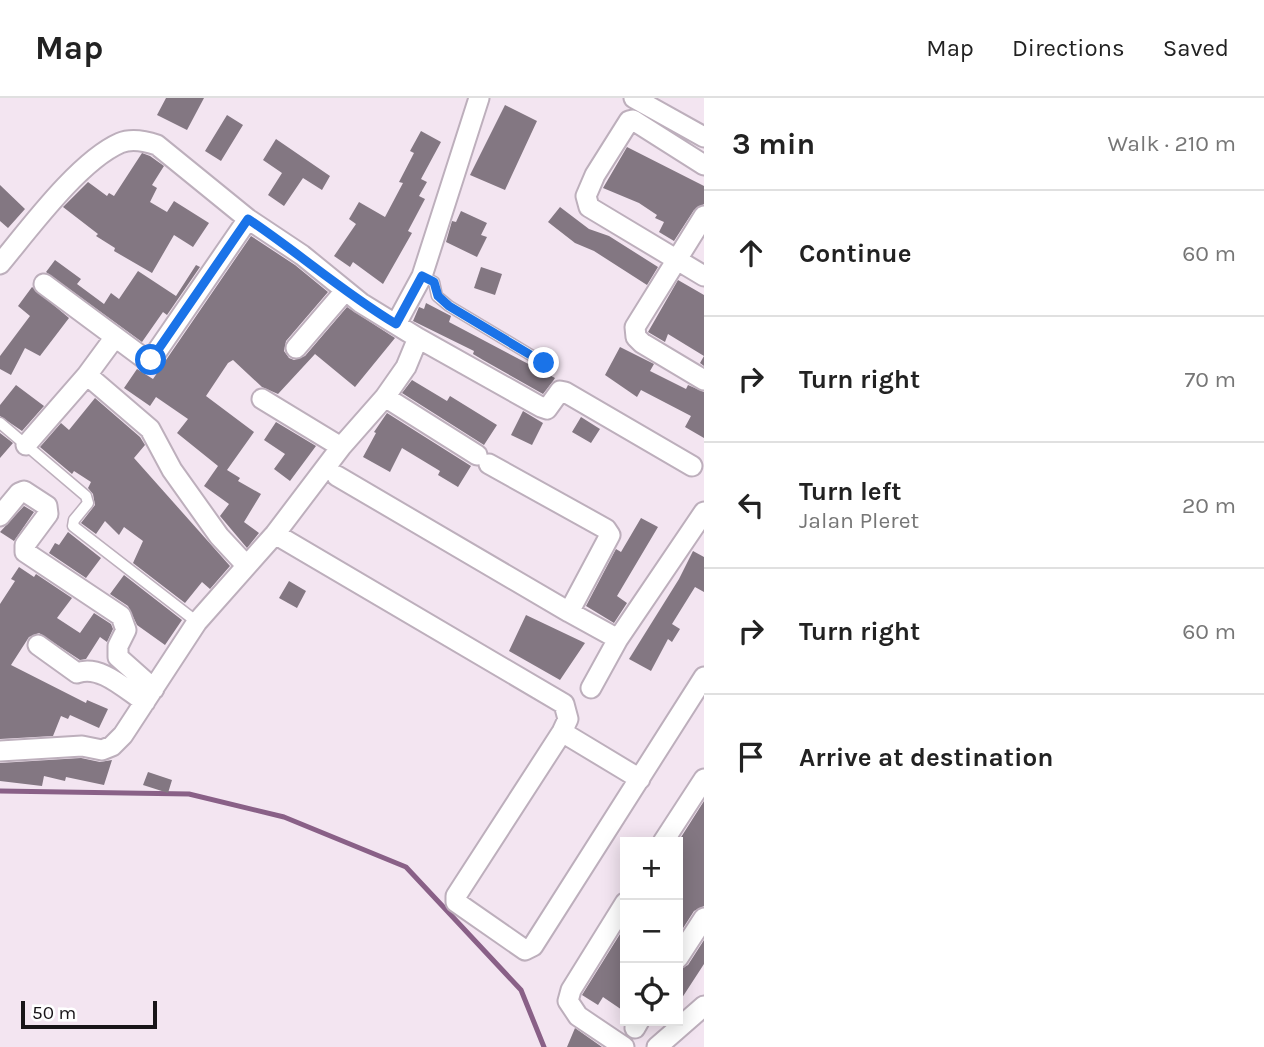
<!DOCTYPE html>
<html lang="en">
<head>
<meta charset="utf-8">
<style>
	:root { --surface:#fff; --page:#f2f2f2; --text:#222; --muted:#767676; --line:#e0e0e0 }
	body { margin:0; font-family:Karla,sans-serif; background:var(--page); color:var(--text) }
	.controls { position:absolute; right:21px; bottom:21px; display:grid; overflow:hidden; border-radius:0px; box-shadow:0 4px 18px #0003 }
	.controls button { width:63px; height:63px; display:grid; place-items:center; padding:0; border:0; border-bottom:2px solid var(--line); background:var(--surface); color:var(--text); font:35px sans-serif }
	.scale { position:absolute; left:21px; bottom:18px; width:136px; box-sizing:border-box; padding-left:7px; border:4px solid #181418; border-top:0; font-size:19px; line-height:24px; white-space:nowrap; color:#181418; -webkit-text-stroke:5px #fff; paint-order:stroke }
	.stop { position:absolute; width:21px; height:21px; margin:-16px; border:5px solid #1a73e8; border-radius:50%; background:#fff }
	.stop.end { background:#1a73e8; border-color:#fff; box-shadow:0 2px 7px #0008 }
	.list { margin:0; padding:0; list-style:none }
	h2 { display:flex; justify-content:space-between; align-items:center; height:91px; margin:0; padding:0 28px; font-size:30px }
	h2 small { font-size:23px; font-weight:400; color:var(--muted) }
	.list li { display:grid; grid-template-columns:46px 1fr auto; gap:21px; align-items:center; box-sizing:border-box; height:126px; padding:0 28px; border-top:2px solid var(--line) }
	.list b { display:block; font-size:26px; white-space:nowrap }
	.list p { margin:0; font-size:23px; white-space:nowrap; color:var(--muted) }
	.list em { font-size:23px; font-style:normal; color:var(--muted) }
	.icon { flex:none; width:38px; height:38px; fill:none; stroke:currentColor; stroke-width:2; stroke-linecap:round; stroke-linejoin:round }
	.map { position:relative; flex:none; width:704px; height:949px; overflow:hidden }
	header { display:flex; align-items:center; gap:42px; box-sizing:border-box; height:98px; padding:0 35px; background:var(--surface); border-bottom:2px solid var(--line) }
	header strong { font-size:33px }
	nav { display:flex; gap:38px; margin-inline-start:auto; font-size:24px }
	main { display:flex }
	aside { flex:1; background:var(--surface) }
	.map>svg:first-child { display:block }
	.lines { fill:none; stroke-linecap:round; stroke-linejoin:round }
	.stream { stroke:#896087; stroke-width:5 }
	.building { fill:#837782 }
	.lane-casing { stroke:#bdafbc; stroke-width:13 }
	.street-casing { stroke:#bdafbc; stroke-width:23 }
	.lane { stroke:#fff; stroke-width:10 }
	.street { stroke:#fff; stroke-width:19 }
	.route { stroke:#1a73e8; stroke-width:9 }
</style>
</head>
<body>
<header>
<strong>Map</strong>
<nav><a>Map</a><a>Directions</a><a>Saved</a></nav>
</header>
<main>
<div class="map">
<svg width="704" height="949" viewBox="0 0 704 949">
	<rect width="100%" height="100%" fill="#f3e5f1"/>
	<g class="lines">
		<path class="stream" d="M0,693L189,696L284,719L406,769L521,892L544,949"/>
	</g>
	<path class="building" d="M166,0H204L187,32L157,17Z
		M505,7L537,23L505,92L470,77Z
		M227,17L243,27L221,63L205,53Z
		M421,33L441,44L421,81L427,84L419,98L425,101L408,133L412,135L383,186L353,164L350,169L334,158L356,126L349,121L359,104L385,119L403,85L399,84L414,55L410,53Z
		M276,41L330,78L322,92L303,80L284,108L268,97L282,75L263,62Z
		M627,49L704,88V106L694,112L674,143L659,134L664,124L655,120L657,117L639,105L603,90Z
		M142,55L150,58L164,68L152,87L157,90L150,104L167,114L174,103L209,125L193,149L174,137L152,175L114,153L115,150L96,138L98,136L63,109L88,84L107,98L109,95L114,98Z
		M0,87L25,111L8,130L0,123Z
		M560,109L589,131L609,138L658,169L647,187L594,153L575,145L548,124Z
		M461,113L487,125L481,137L487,139L477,159L446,144L452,123L456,124Z
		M251,138L295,167L328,194L286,243L284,253L289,260L294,262L305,258L347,209L395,240L355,289L315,256L278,296L262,289L233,262L228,265L206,298L254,334L227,372L240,380L238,383L261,396L244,424L259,435L247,450L220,418L229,406L204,388L218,368L177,335L188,321L156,299L150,308L124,290L137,271L153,281Z
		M55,162L81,181L77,186L104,206L111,195L119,201L138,173L176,198L196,167L200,169L167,217L163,214L142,244L46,174Z
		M481,169L502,176L495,197L474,190Z
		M678,182L704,197V268L700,265L704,258L668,236L665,244L648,234Z
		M32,189L69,220L40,258L25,250L11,277L0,271V258L30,218L18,208Z
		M426,205L451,218L449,224L555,280L553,283L543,296L483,262L473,256L474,253L413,223L419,209L424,211Z
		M620,249L654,266L650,273L686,291L688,287L704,294V340L685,329L691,318L641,292L637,299L605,277Z
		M412,282L447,303L450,298L497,327L484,347L402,295Z
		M16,287L44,308L22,333L0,318V307Z
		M95,300L140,339L145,347L134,360L230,468L210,491L202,484L185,505L133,465L143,443L124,429L119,437L105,423L96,436L81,425L95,407L93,396L88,390L91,384L74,373L72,376L40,349L61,325L69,332Z
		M523,313L543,325L532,347L511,337Z
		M387,315L471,368L458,389L438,377L440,373L402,350L390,374L363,359L376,335L374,334Z
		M581,319L600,331L591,345L572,334Z
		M276,324L316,348L290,383L274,371L285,356L264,342Z
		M0,335L13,345L0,360Z
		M24,408L34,414L14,443L0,434Z
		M641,420L658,429L617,498L627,505L614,525L586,508L616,451L621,454Z
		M68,434L101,460L86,480L49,455L55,445L59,447Z
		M693,453L704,459V494L695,489L672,526L680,531L672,544L668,541L651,573L629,561L679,481Z
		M19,469L34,479L36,476L72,500L57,520L80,535L94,515L111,526L113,531L107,544L100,539L86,561L80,562L39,535L29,539L11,567L86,605L87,602L108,611L99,630L70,617L68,621L61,618L53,638L0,641V506L15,483L11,481Z
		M124,477L182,522L165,547L137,527L128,508L110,496Z
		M289,483L306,493L297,510L279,500Z
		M526,517L585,545L560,582L509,553Z
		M81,660L100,664L112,662L104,687L66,679L65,683L44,678L42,688L0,683V665Z
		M148,674L172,682L168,695L143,687Z
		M704,703V808L694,813L678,838V744Z
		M625,828V914L603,899L598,907L582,897Z
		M704,842V866L678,906V872L688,867Z
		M575,930L602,949H567Z"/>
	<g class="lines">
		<g class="lane-casing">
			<path id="lane" d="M422,178L434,184L437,198L449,208L544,265
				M0,325L86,398L88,405L74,422L73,428L197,524"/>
		</g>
		<g class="street-casing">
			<path id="street" d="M634,0L704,39
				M704,67L633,22L629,23L595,77L586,98L589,109L704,178
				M704,118L635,229L636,239L642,245L704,282
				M0,166C29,131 79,63 120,45C132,40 145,43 157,47L248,121L302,157L361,205L418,240L406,269L385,299L341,349L275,436L197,524L123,637L112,648L102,652L82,648L0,653
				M44,186L145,261L151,262L248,121
				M396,226L422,178L479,0
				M418,240L541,309L547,311L560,293L565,294L692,368
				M296,250L345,193
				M87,277L115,239
				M385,299L477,357
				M262,301L341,349
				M26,347L87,277L150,331L172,372L219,438L246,467
				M337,378L569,514L610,437L606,431L489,366
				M0,418L19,395L24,393L47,408L48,416L25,447V454L121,518L126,532L118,548V559L154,591
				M275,436L564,606L568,621L562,634L456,798V804L525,852L533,848L704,579
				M569,514L618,541
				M38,547L77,575C100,566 125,591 145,604
				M591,590L618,541L704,414
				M562,634L640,681
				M663,744L704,681
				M678,860L704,820
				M635,930L639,923
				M624,949L578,918L568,903L571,892L625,805
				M657,949L704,908"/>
		</g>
		<use href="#lane" class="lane"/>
		<use href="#street" class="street"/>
	</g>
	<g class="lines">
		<path class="route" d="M151,262L248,121C299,155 344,195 396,226L422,178L434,184L438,198L449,208L544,265"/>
	</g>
</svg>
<div class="controls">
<button>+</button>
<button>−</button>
<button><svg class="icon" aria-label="locate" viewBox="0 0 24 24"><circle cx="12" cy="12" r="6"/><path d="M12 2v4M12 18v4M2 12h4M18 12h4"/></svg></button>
</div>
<div class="scale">50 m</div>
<div class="stop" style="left:151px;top:262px"></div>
<div class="stop end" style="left:544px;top:265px"></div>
</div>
<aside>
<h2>3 min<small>Walk · 210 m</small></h2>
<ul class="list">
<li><svg class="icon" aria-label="ahead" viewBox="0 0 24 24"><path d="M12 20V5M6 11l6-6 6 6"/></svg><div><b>Continue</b></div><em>60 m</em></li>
<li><svg class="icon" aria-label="right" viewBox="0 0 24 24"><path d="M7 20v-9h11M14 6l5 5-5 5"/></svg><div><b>Turn right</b></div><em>70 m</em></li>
<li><svg class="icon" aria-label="left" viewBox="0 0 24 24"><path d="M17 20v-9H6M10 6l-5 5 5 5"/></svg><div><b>Turn left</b><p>Jalan Pleret</p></div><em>20 m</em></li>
<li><svg class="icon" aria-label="right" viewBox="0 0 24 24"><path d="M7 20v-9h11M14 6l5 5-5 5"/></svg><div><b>Turn right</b></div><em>60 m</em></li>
<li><svg class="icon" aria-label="arrive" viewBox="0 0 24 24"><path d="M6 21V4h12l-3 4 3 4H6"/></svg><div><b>Arrive at destination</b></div></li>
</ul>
</aside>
</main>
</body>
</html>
